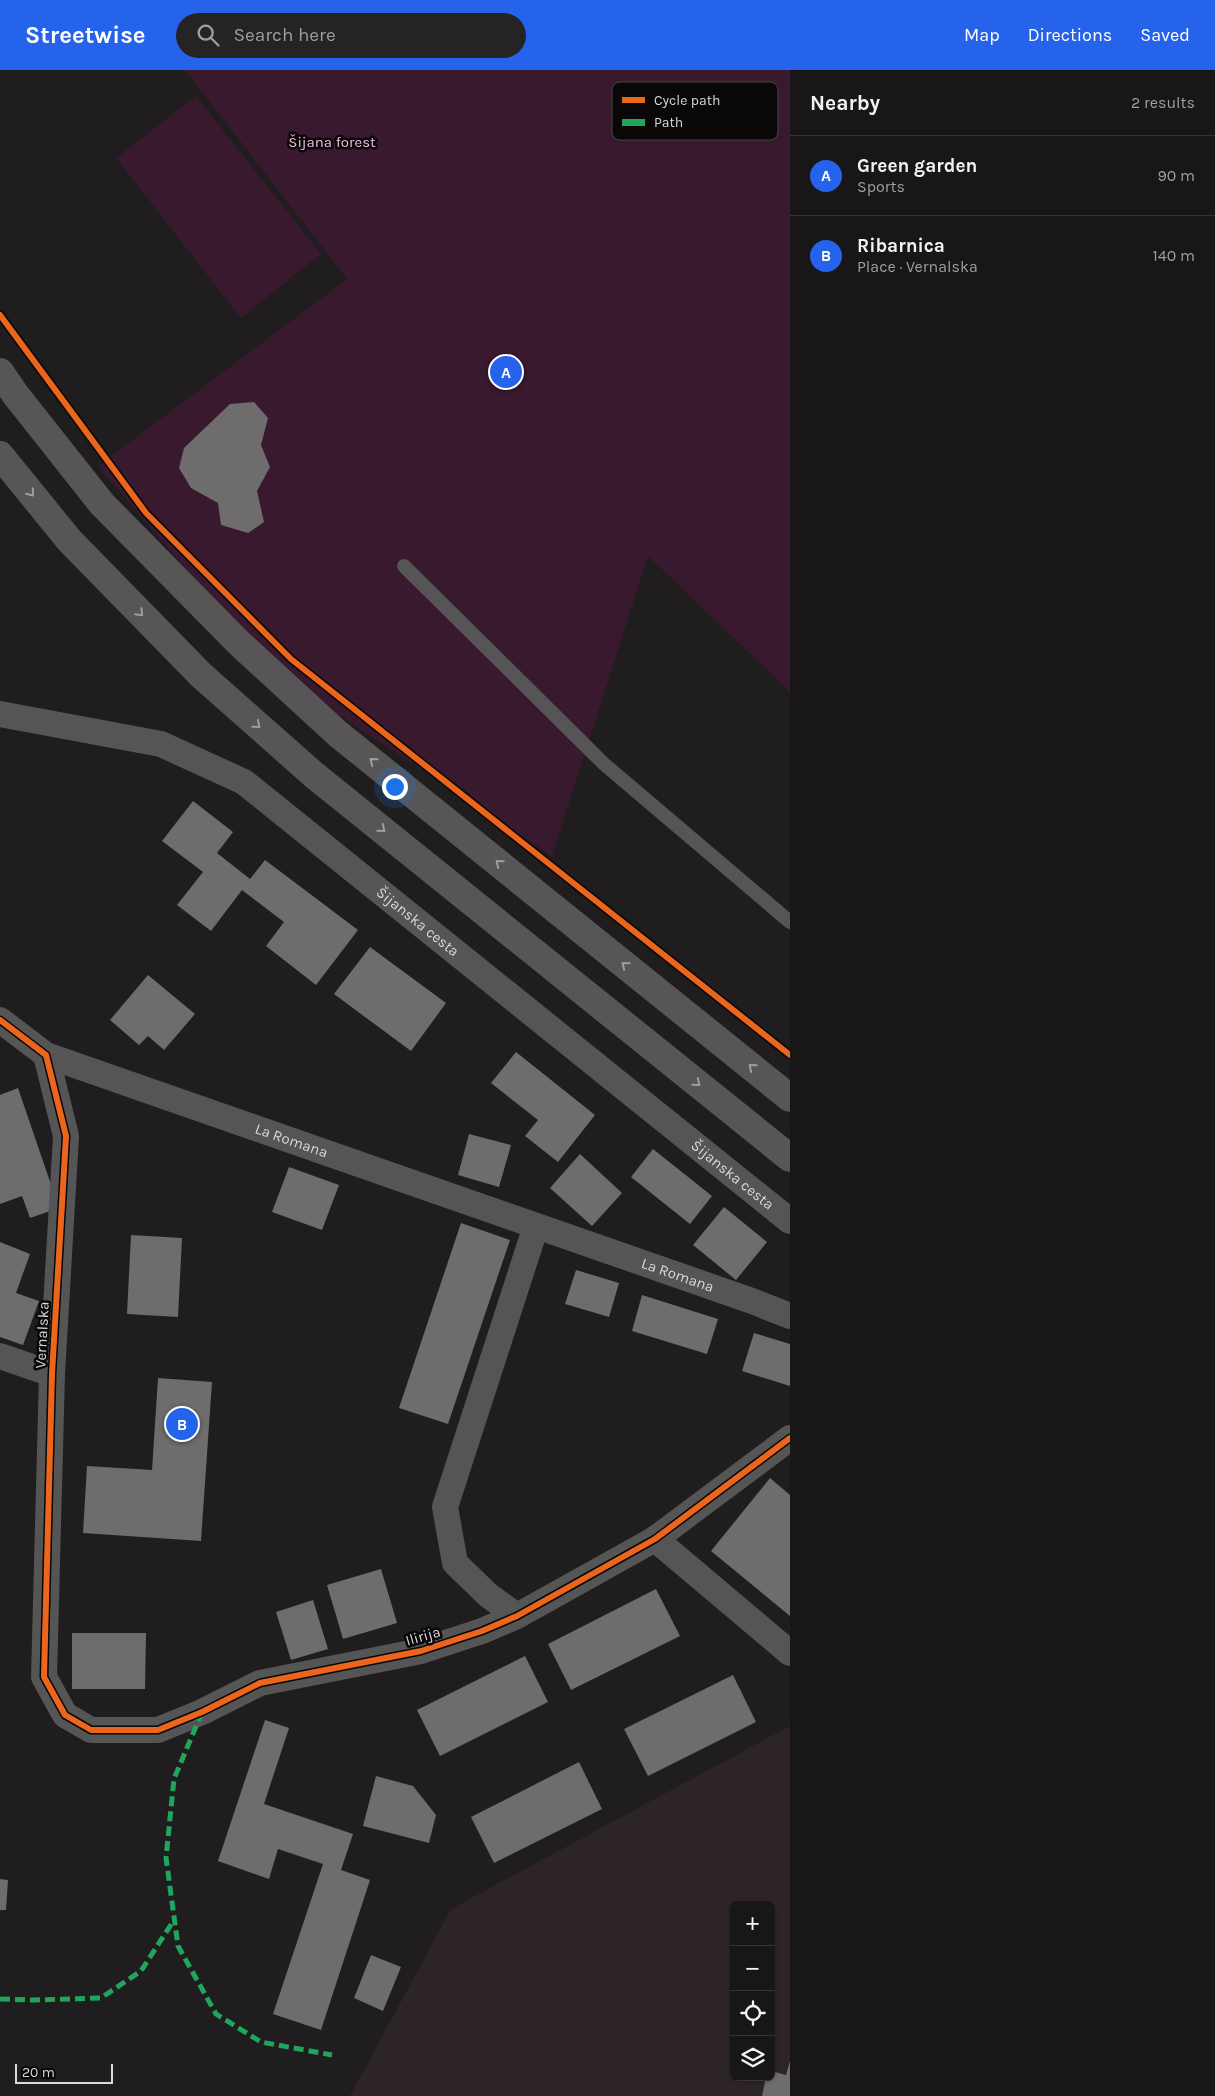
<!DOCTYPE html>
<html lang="en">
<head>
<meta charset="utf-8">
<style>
	:root { --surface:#181617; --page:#252324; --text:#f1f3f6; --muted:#9f9fa1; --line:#363536; --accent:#2563eb }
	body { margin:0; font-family:Karla,sans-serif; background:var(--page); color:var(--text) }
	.controls { position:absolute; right:15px; bottom:15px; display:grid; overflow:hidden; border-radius:8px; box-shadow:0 1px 4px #0004 }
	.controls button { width:45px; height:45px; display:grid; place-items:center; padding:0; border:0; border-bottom:1px solid var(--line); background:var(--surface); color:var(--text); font:25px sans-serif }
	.scale { position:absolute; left:15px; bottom:12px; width:98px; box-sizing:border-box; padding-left:5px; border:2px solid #dbd8da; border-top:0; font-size:14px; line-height:18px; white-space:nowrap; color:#dbd8da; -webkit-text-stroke:4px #090708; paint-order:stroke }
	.you { position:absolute; left:394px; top:716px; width:18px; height:18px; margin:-12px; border:4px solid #fff; border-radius:50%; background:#1a73e8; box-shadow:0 0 0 8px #1a73e833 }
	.badge { display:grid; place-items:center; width:32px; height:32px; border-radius:50%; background:var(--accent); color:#fff; font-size:16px; font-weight:700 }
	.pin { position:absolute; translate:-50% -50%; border:2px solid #fff; box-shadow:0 1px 5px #0006 }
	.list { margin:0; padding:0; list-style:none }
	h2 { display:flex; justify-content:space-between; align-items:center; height:65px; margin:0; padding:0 20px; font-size:21px }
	h2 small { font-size:16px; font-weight:400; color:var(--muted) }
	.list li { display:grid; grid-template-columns:32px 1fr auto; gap:15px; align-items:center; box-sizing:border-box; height:80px; padding:0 20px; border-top:1px solid var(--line) }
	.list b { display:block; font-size:19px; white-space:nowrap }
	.list p { margin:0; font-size:16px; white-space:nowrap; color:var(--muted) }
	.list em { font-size:16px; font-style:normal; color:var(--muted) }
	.icon { flex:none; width:28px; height:28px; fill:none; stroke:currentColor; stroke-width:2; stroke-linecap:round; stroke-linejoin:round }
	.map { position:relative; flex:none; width:790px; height:2026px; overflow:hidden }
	header { display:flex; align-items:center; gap:30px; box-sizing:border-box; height:70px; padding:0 25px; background:var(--accent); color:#fff }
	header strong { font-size:24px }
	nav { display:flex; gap:28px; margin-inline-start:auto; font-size:18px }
	.search { width:350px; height:45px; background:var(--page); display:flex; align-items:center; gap:12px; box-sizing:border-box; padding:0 18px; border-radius:28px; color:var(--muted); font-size:19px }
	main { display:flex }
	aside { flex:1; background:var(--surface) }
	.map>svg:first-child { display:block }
	.built { fill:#2d2428; fill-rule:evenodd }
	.green { fill:#39192e }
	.building { fill:#6e6c6d }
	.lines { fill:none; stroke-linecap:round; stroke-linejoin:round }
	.lane { stroke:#555; stroke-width:14 }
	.street { stroke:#555; stroke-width:26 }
	.primary { stroke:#575556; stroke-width:28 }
	.quiet { stroke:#20a55d; stroke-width:5; stroke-dasharray:10 5; stroke-linecap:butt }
	.cycleway-casing { stroke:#090708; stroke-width:9 }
	.cycleway { stroke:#eb651d; stroke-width:6 }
	.oneway { stroke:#a09d9f }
	.labels { text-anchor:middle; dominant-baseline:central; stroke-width:5; stroke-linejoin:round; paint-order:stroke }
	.park-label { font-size:15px; fill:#f5bcdd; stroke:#090708 }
	.street-label { font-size:15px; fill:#dbd8da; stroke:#090708 }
	.key { fill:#090708; stroke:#484647; stroke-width:1 }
	.key-label { font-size:14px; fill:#dbd8da }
</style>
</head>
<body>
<header>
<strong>Streetwise</strong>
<div class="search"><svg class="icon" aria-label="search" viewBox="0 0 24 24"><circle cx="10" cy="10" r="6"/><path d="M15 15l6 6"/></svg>Search here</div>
<nav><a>Map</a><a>Directions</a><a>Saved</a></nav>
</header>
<main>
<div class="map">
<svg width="790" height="2026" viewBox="0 0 790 2026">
	<rect width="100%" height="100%" fill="#201d1f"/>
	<path class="built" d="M790,1656V2026H350L451,1839ZM734,1835H771V2007H734Z"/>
	<path class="green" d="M185,0H790V622L648,486L552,786L333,641L232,553L98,396L347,209Z
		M196,26L321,184L241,248L116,88Z"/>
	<path class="building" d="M254,332L268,348L261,375L270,397L257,421L264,452L248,463L221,455L218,433L191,418L179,398L184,378L230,334Z
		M193,731L233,762L217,783L250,809L265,790L358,860L316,915L266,876L284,852L242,820L211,861L177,835L203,802L162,771Z
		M370,877L446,933L411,981L334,924Z
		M148,905L195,944L164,980L148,966L139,975L110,950Z
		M516,982L595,1045L558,1092L525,1066L538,1050L491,1013Z
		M18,1018L59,1138L30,1148L22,1126L0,1134V1025Z
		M469,1064L511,1075L499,1117L458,1105Z
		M653,1079L712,1126L690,1154L631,1107Z
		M580,1084L622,1123L592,1156L550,1118Z
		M289,1097L339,1115L322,1160L272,1142Z
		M724,1137L767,1172L736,1210L693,1175Z
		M461,1153L510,1170L448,1354L399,1338Z
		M131,1165L182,1168L178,1247L127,1244Z
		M0,1172L30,1184L16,1223L39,1231L23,1275L0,1267Z
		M576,1200L619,1213L609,1247L565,1234Z
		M642,1225L718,1249L707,1284L632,1261Z
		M754,1263L790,1274V1316L742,1301Z
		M158,1308L212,1312L201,1471L83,1463L87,1396L152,1400Z
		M770,1408L790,1425V1546L711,1481Z
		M381,1499L397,1553L343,1569L327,1515Z
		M656,1519L680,1566L571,1620L548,1574Z
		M313,1530L328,1579L291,1590L276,1542Z
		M72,1563H146L145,1619H72Z
		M525,1586L548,1632L440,1686L417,1640Z
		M733,1605L756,1652L648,1706L624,1659Z
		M265,1650L289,1658L264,1734L353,1764L341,1800L370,1810L321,1960L273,1944L323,1794L278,1779L269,1809L218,1791Z
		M579,1692L602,1739L494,1793L471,1747Z
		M376,1706L413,1716L436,1745L429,1773L363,1756Z
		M0,1809L8,1810L6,1840H0Z
		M371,1885L401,1897L383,1941L354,1928Z
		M790,1991V2026H762L766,2007H771V2001L786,2005Z"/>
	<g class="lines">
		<path class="lane" d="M404,496L604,694L790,852"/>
		<g class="street">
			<path id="s1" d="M0,644L161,674L244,712L790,1151"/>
			<path d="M0,950L46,985L66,1066L52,1304L44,1607L65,1645L91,1660H158L202,1642L260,1613L421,1581L482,1561L517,1546L655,1469L790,1368"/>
			<path id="s2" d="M46,985L752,1231L790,1246"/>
			<path d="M0,1286L52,1304"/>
			<path d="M655,1469L790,1583"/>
			<path d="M517,1546L488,1525L455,1493L445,1437L536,1156"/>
		</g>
		<path class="primary" d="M0,302L15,324L102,434L239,573L338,664L790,1028
			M0,385L69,470L201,605L314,705L790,1088"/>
		<path class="quiet" d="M202,1642L174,1709L166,1788L178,1876L216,1944L261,1972L332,1985
			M0,1929L34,1930L101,1928L141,1901L174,1850"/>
		<g class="cycleway-casing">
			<path id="cycleway" d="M0,245L146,443L291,589L790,985
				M0,950L46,985L66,1066L52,1304L44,1607L65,1645L91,1660H158L202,1642L260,1613L421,1581L482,1561L517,1546L655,1469L790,1368"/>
		</g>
		<use href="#cycleway" class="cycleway"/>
	</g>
	<defs><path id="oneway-chevron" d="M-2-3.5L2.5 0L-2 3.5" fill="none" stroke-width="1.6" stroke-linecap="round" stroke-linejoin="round" transform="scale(1.25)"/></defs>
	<g class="oneway">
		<use href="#oneway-chevron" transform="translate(31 423) rotate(51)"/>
		<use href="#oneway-chevron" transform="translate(140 543) rotate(46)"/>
		<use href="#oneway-chevron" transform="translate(257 655) rotate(41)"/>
		<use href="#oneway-chevron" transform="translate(373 691) rotate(-141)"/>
		<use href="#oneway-chevron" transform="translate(382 759) rotate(39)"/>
		<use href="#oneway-chevron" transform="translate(499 793) rotate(-141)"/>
		<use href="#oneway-chevron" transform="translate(625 895) rotate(-141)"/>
		<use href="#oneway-chevron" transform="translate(752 997) rotate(-141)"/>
		<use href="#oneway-chevron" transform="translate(697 1013) rotate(39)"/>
	</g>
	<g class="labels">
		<g class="park-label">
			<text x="332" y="72">Šijana forest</text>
		</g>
		<g class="street-label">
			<text stroke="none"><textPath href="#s1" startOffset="478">Šijanska cesta</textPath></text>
			<text stroke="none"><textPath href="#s2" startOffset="260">La Romana</textPath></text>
			<text stroke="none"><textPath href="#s1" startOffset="882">Šijanska cesta</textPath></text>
			<text stroke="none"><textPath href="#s2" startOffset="669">La Romana</textPath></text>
			<text transform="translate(42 1265) rotate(-87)">Vernalska</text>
			<text transform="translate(423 1566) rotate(-16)">Ilirija</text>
		</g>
	</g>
	<rect x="612" y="12" width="166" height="58" rx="8" class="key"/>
	<rect x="622" y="27" width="23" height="6" fill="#eb651d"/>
	<rect x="622" y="49" width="23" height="7" fill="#20a55d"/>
	<g class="key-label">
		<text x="654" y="35">Cycle path</text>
		<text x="654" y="57">Path</text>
	</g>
</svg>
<div class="controls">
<button>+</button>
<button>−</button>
<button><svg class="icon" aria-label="locate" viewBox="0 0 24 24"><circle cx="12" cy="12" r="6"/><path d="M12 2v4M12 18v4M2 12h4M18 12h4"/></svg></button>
<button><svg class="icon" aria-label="layers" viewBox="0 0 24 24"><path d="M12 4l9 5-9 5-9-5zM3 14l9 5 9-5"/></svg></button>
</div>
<div class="scale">20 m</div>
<div class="you"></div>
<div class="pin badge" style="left:506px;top:302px">A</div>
<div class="pin badge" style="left:182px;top:1354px">B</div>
</div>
<aside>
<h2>Nearby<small>2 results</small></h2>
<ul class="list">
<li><span class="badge">A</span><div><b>Green garden</b><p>Sports</p></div><em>90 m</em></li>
<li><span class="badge">B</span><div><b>Ribarnica</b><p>Place · Vernalska</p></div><em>140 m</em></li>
</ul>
</aside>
</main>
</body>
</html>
